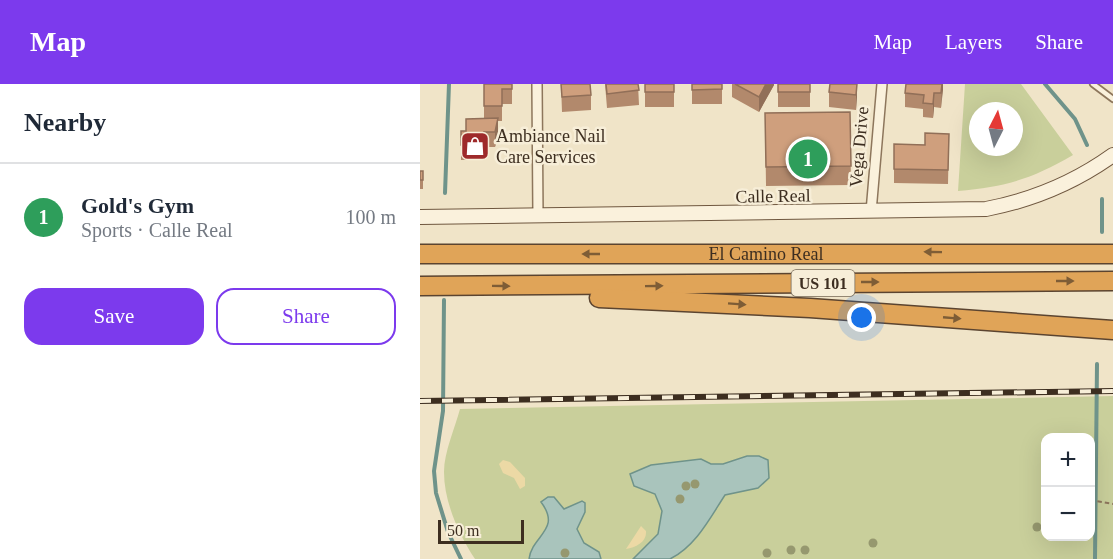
<!DOCTYPE html>
<html lang="en">
<head>
<meta charset="utf-8">
<style>
	:root { --surface:#fff; --page:#f2f2f3; --text:#1f2937; --muted:#747a83; --line:#e0e1e3; --accent:#7c3aed }
	body { margin:0; font-family:Georgia,serif; background:var(--page); color:var(--text) }
	.controls { position:absolute; right:18px; bottom:18px; display:grid; overflow:hidden; border-radius:12px; box-shadow:0 6px 24px #0002 }
	.controls button { width:54px; height:54px; display:grid; place-items:center; padding:0; border:0; border-bottom:2px solid var(--line); background:var(--surface); color:var(--text); font:30px sans-serif }
	.compass { position:absolute; left:549px; top:18px; width:54px; height:54px; border-radius:50%; background:var(--surface); box-shadow:0 6px 24px #0002; rotate:6deg }
	.scale { position:absolute; left:18px; bottom:15px; width:86px; box-sizing:border-box; padding-left:6px; border:3px solid #3d2e20; border-top:0; font-size:16px; line-height:21px; white-space:nowrap; color:#3d2e20; -webkit-text-stroke:4px #f7eed8; paint-order:stroke }
	.you { position:absolute; left:442px; top:234px; width:21px; height:21px; margin:-15px; border:4px solid #fff; border-radius:50%; background:#1a73e8; box-shadow:0 0 0 9px #1a73e833 }
	.badge { display:grid; place-items:center; width:39px; height:39px; border-radius:50%; background:var(--accent); color:#fff; font-size:20px; font-weight:700 }
	.pin { position:absolute; translate:-50% -50%; border:3px solid #fff; box-shadow:0 2px 6px #0006 }
	.list { margin:0; padding:0; list-style:none }
	h2 { display:flex; justify-content:space-between; align-items:center; height:78px; margin:0; padding:0 24px; font-size:26px }
	h2 small { font-size:20px; font-weight:400; color:var(--muted) }
	.list li { display:grid; grid-template-columns:39px 1fr auto; gap:18px; align-items:center; box-sizing:border-box; height:108px; padding:0 24px; border-top:2px solid var(--line) }
	.list b { display:block; font-size:22px; white-space:nowrap }
	.list p { margin:0; font-size:20px; white-space:nowrap; color:var(--muted) }
	.list em { font-size:20px; font-style:normal; color:var(--muted) }
	.actions { display:flex; gap:12px; padding:18px 24px }
	.actions a { flex:1; padding:14px 0; border:2px solid var(--accent); border-radius:18px; text-align:center; font-size:21px; color:var(--accent) }
	.actions .main { background:var(--accent); color:#fff }
	.map { position:relative; flex:none; width:693px; height:475px; overflow:hidden }
	header { display:flex; align-items:center; gap:36px; box-sizing:border-box; height:84px; padding:0 30px; background:var(--accent); color:#fff }
	header strong { font-size:28px }
	nav { display:flex; gap:33px; margin-inline-start:auto; font-size:21px }
	main { display:flex }
	aside { flex:1; background:var(--surface) }
	.map>svg:first-child { display:block }
	.green { fill:#c9cf9b; fill-rule:evenodd }
	.sand { fill:#ecd9a5 }
	.water { fill:#a9c4bc; stroke:#6f938a; stroke-width:1.5 }
	.lines { fill:none; stroke-linecap:round; stroke-linejoin:round }
	.stream { stroke:#6f938a; stroke-width:4 }
	.service-casing { stroke:#8d765c; stroke-width:8 }
	.minor-casing { stroke:#8d765c; stroke-width:12 }
	.secondary-casing { stroke:#6f573f; stroke-width:16 }
	.motorway-casing { stroke:#5b4430; stroke-width:21 }
	.path { stroke:#8d765c; stroke-width:2; stroke-dasharray:4.5 3; stroke-linecap:butt }
	.service { stroke:#faf1dc; stroke-width:4.5 }
	.minor { stroke:#faf1dc; stroke-width:9 }
	.secondary { stroke:#faf1dc; stroke-width:14 }
	.motorway { stroke:#e0a458; stroke-width:18 }
	.rail-casing { stroke:#3d2e20; stroke-width:6 }
	.rail { stroke:#f7eed8; stroke-width:4; stroke-dasharray:11; stroke-linecap:butt }
	.tree { fill:#96986f }
	.wall { fill:#b2896c }
	.shaded-wall { fill:#916f58 }
	.building { fill:#cf9f7d; stroke:#916f58; stroke-width:1.5 }
	.oneway { fill:#7e5d36 }
	.labels { text-anchor:middle; dominant-baseline:central; stroke-width:5; stroke-linejoin:round; paint-order:stroke }
	.shield { fill:#f7eed8; stroke:#756857; stroke-width:1.5 }
	.shield-label { font-size:16px; font-weight:bold; fill:#3d2e20 }
	.poi-label { font-size:18px; fill:#3d2e20; stroke:#f7eed8; text-anchor:start }
	.street-label { font-size:18px; fill:#3d2e20; stroke:#f7eed8 }
</style>
</head>
<body>
<header>
<strong>Map</strong>
<nav><a>Map</a><a>Layers</a><a>Share</a></nav>
</header>
<main>
<aside>
<h2>Nearby<small></small></h2>
<ul class="list">
<li><span class="badge" style="background:#2e9e5b">1</span><div><b>Gold's Gym</b><p>Sports · Calle Real</p></div><em>100 m</em></li>
</ul>
<div class="actions"><a class="main">Save</a><a>Share</a></div>
</aside>
<div class="map">
<svg width="693" height="475" viewBox="0 0 693 475">
	<rect width="100%" height="100%" fill="#f0e4c8"/>
	<path class="green" d="M545,0H601L653,71C612,95 585,103 538,107ZM558,27H594V63H558Z
		M693,312V475H55C39,451 24,418 24,388C24,368 35,344 40,325ZM626,354H670V452H626Z"/>
	<path class="sand" d="M83,376L90,378L105,394V402L100,405L94,394L83,389L79,380Z
		M221,442L226,447C227,458 216,463 206,465Z"/>
	<path class="water" d="M327,372H339L348,376L349,394L338,404L305,411C290,434 276,462 250,475H213L238,450L242,427L235,410L214,402L210,390L231,381L281,375L291,380H303Z
		M128,413H134L144,425L162,417L165,419V428L157,445L164,459L179,468L181,475H109C112,451 142,446 121,418Z"/>
	<g class="lines">
		<path class="stream" d="M625,0L655,35L667,61
			M25,109L29,0
			M682,115V148
			M24,216L23,327L14,387L16,409L28,448L41,475
			M675,475L677,280"/>
		<g class="service-casing">
			<path id="service" d="M673,0L693,15"/>
		</g>
		<g class="minor-casing">
			<path id="minor" d="M117,0L118,133
				M451,128L462,0"/>
		</g>
		<g class="secondary-casing">
			<path id="secondary" d="M0,133L566,125C613,116 654,99 693,71"/>
		</g>
		<g class="motorway-casing">
			<g id="motorway">
				<path id="s1" d="M0,170H693"/>
				<path d="M0,202L693,197"/>
				<path d="M179,214L390,224L693,246"/>
			</g>
		</g>
		<path class="path" d="M670,416L693,420"/>
		<use href="#service" class="service"/>
		<use href="#minor" class="minor"/>
		<use href="#secondary" class="secondary"/>
		<use href="#motorway" class="motorway"/>
		<g class="rail-casing">
			<path id="rail" d="M0,317L693,307"/>
		</g>
		<use href="#rail" class="rail"/>
	</g>
	<g class="tree">
		<circle cx="275" cy="400" r="4.5"/>
		<circle cx="266" cy="402" r="4.5"/>
		<circle cx="260" cy="415" r="4.5"/>
		<circle cx="617" cy="443" r="4.5"/>
		<circle cx="453" cy="459" r="4.5"/>
		<circle cx="371" cy="466" r="4.5"/>
		<circle cx="385" cy="466" r="4.5"/>
		<circle cx="145" cy="469" r="4.5"/>
		<circle cx="347" cy="469" r="4.5"/>
	</g>
	<path class="wall" d="M64,0H92V20H82V37H78V49L75,63H64V75L41,76V47H46L64,35Z
		M141,0L171,11V26L142,28Z
		M185,0H218L219,21L187,24Z
		M225,0H254V23H225Z
		M272,0H302V20H272Z
		M312,0H354V1L339,28L312,13Z
		M358,0H390V23H358Z
		M437,0L436,26L409,23V8Z
		M523,0L521,24L514,23L513,34L503,33V25L485,23V9Z
		M430,28L431,101L346,102L345,29Z
		M529,50L528,100L474,99V60L505,61Z
		M0,87H3V105H0Z"/>
	<path class="shaded-wall" d="M346,0H354V1L339,28V13Z
		M437,0V13L436,26V11Z
		M522,0H523V6L521,24Z
		M514,9V23L513,34V20Z
		M78,34V49L75,63V48Z"/>
	<path class="building" d="M64,0H92V5H82V22H64Z
		M141,0H170L171,11L142,13Z
		M186,0H218L219,6L187,10Z
		M225,0H254V8H225Z
		M272,0H302V5L272,6Z
		M315,0H346L339,13Z
		M358,0H390V8H358Z
		M410,0H437L436,11L409,8Z
		M486,0H522L521,9H514L513,20L503,19L504,11L485,9Z
		M430,28L431,82L346,83L345,29Z
		M78,34L75,48H64V61H41V47H46V35Z
		M505,49L529,50L528,86L474,85V60L505,61Z
		M0,87H3V96H0Z"/>
	<defs><path id="oneway-solid" d="M-6-.8H1V-3.2L6.5 0L1 3.2V.8H-6Z" transform="scale(1.5)"/></defs>
	<g class="oneway">
		<use href="#oneway-solid" transform="translate(513 168) rotate(-179)"/>
		<use href="#oneway-solid" transform="translate(171 170) rotate(180)"/>
		<use href="#oneway-solid" transform="translate(645 197)"/>
		<use href="#oneway-solid" transform="translate(450 198)"/>
		<use href="#oneway-solid" transform="translate(81 202) rotate(1)"/>
		<use href="#oneway-solid" transform="translate(234 202) rotate(-1)"/>
		<use href="#oneway-solid" transform="translate(317 220) rotate(4)"/>
		<use href="#oneway-solid" transform="translate(532 234) rotate(5)"/>
	</g>
	<defs>
		<g id="shop-square" transform="scale(1.5)"><rect x="-9" y="-9" width="18" height="18" rx="4" fill="#9e2a2b" stroke="#f7eed8"/><path d="M-5-2.5h2.3a2.7 3.5 0 0 1 5.4 0H5L5.5 6h-11ZM-1.5-2.5h3a1.5 2.3 0 0 0-3 0Z" fill="#fff"/></g>
	</defs>
	<g fill-rule="evenodd">
		<use href="#shop-square" x="55" y="62"/>
	</g>
	<g class="labels">
		<rect class="shield" x="371.5" y="186" width="63" height="26" rx="4.5"/>
		<g class="shield-label">
			<text x="403" y="199">US 101</text>
		</g>
		<g class="poi-label">
			<text x="76" y="52">Ambiance Nail<tspan x="76" dy="21">Care Services</tspan></text>
		</g>
		<g class="street-label">
			<text transform="translate(439 63) rotate(-85)">Vega Drive</text>
			<text transform="translate(353 112) rotate(-1)">Calle Real</text>
			<text stroke="none"><textPath href="#s1" startOffset="346">El Camino Real</textPath></text>
		</g>
	</g>
</svg>
<div class="controls">
<button>+</button>
<button>−</button>
</div>
<svg class="compass" viewBox="-18 -18 36 36"><path d="M0-13l5 13h-10z" fill="#e53935"/><path d="M0 13l5-13h-10z" fill="#747a83"/></svg>
<div class="scale">50 m</div>
<div class="you"></div>
<div class="pin badge" style="left:388px;top:75px;background:#2e9e5b">1</div>
</div>
</main>
</body>
</html>
